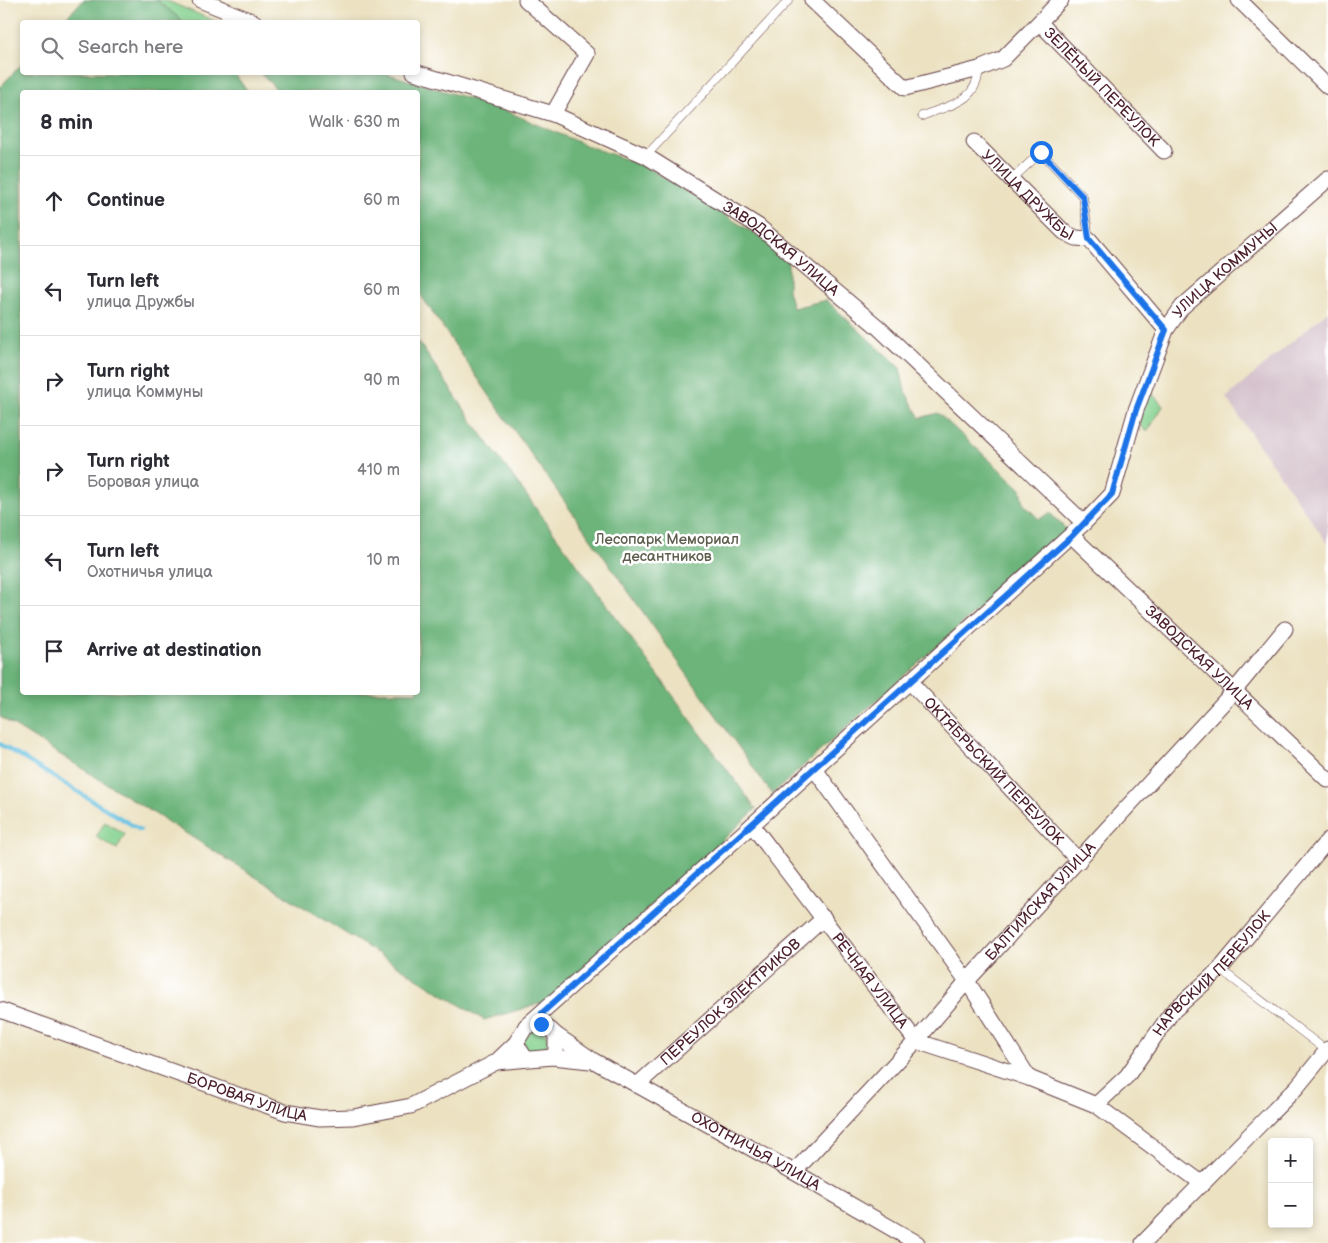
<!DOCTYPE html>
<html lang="en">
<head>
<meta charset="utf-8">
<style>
	:root { --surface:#fff; --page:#f7f7f7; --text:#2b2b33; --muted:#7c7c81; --line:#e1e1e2 }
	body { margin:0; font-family:"Balsamiq Sans",sans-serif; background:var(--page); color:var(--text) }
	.controls { position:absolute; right:15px; bottom:15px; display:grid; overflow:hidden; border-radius:5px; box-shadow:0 2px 8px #0003 }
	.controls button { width:45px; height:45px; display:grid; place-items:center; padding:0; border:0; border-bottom:1px solid var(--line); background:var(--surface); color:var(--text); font:25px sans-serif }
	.stop { position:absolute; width:15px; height:15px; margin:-11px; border:4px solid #1a73e8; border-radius:50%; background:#fff }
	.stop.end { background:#1a73e8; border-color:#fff; box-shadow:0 1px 5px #0008 }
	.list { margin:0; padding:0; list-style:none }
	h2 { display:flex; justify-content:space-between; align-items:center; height:65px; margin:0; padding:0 20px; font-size:21px }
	h2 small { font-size:16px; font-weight:400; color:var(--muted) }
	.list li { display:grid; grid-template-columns:32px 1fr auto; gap:15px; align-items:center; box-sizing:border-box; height:90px; padding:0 20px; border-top:1px solid var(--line) }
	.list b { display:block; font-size:19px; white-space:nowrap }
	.list p { margin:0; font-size:16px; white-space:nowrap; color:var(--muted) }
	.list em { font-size:16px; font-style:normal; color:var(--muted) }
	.icon { flex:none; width:28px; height:28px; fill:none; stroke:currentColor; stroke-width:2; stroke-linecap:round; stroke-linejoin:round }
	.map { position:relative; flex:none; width:1328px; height:1243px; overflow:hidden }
	.search { position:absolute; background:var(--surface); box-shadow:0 2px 8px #0003; left:20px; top:20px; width:400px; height:55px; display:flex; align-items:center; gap:12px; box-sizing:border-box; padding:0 18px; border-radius:5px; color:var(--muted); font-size:19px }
	.panel { position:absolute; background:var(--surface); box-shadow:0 2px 8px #0003; left:20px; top:90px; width:400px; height:605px; border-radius:5px }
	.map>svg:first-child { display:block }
	.industrial { fill:#d2bdc8 }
	.green { fill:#86d290; stroke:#68785e }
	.forest { fill:#6cb47a; stroke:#5b6a52 }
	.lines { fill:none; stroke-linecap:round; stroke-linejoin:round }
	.stream { stroke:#63c0e1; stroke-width:4 }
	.service-casing { stroke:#623c42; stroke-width:9 }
	.minor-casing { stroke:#623c42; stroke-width:17 }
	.service { stroke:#fff; stroke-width:8 }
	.minor { stroke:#fff; stroke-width:15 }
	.route { stroke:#1a73e8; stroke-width:6 }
	.labels { text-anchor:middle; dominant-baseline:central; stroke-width:5; stroke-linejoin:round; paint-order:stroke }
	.street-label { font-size:15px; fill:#4a1f2b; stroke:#fff }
	.park-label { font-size:15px; fill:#5f5e4e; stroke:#fff }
</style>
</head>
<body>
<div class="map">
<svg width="1328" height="1243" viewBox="0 0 1328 1243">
	<rect width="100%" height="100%" fill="#fff"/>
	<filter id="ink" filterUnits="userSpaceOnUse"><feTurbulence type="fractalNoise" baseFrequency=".02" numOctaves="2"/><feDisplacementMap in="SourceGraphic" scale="10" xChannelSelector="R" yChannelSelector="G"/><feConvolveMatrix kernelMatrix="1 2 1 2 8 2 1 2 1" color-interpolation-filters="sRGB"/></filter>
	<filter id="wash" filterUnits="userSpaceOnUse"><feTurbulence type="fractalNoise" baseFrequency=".0096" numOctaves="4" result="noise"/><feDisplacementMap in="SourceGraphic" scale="20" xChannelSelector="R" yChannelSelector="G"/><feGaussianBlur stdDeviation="1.12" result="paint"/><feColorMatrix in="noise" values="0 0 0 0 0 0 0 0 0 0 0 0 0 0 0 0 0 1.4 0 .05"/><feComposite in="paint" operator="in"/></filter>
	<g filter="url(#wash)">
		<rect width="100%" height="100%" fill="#ece2c2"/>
		<path class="industrial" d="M1328,311V544L1226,398Z"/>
		<path class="green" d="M157,0H165L217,22H184Z
			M1150,391L1163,406L1148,431H1145L1138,421Z
			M105,822L125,834L117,849L96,837Z
			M534,1029L546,1034L548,1041L543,1051L528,1053L521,1041Z"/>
		<path class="forest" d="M83,0H157L184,22H62Z
			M22,64V72L234,73L248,92H22V692H418V341L475,425L756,809L549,1001L484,1020L0,717V87Z
			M381,72L497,107L585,145L645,166L788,254V290L793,308L826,300L900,368L905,391L920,418L938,413L1021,489L1024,504L1039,519L1050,513L1067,530L772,794L496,405L418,291V92H279L261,73Z"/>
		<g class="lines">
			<path class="stream" d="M0,744L140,830"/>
		</g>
	</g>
	<g filter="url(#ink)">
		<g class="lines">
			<g class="service-casing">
				<path id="service" d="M922,116C949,105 977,103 979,69
					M646,156L789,0
					M1012,179L1041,152L1083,197L1089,239
					M1220,969L1327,1051"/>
			</g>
			<g class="minor-casing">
				<g id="minor">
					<path d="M200,0L254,22"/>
					<path d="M526,0L587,54L553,114"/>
					<path d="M812,0L905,88L979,69L1003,59L1061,0"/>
					<path d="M1239,0L1328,87"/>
					<path id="s1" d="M1040,23L1164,151"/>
					<path id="s2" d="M414,72L553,114L646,156L758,226L879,328L1084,523"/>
					<path id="s3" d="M974,142L1064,232L1076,238L1089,239L1166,330"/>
					<path id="s4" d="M1072,536L1328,780"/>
					<path id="s5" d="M910,682L1079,861"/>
					<path d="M814,768L967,981L1029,1078"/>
					<path id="s6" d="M752,825L916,1041L1029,1078L1096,1105L1203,1184"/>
					<path id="s7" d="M0,1010L285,1112L320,1118L353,1117L411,1106L496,1062L516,1043"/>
					<path id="s8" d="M526,1026L752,825L1084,523L1112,494L1136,410L1166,330L1182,307L1328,179"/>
					<path id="s9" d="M556,1035L594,1061L794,1172L917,1243"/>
					<path d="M553,1057L590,1061"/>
					<path d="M496,1062L553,1057L556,1050V1035C547,1025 539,1023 526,1026L516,1043L525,1058"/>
					<path id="s10" d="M637,1085L824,918"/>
					<path id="s11" d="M1096,1105L1127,1076L1172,1012L1220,969L1328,840"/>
					<path id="s12" d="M794,1172L916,1041L967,981L1234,691L1285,629"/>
					<path d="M1143,1243L1297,1087L1328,1049"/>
				</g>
			</g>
			<use href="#service" class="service"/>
			<use href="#minor" class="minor"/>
		</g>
	</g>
	<g class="lines" filter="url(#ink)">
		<path class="route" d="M541,1024L550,1028L542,1013L1072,536L1112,494L1136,410L1166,330L1089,239L1083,197L1041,152"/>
	</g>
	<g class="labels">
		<g class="street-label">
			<text stroke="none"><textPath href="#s1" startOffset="89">ЗЕЛЁНЫЙ ПЕРЕУЛОК</textPath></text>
			<text stroke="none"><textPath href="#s3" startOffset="76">УЛИЦА ДРУЖБЫ</textPath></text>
			<text stroke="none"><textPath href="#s2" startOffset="411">ЗАВОДСКАЯ УЛИЦА</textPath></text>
			<text stroke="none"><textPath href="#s8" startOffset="1049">УЛИЦА КОММУНЫ</textPath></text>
			<text stroke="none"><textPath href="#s4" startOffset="176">ЗАВОДСКАЯ УЛИЦА</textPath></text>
			<text stroke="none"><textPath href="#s5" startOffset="122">ОКТЯБРЬСКИЙ ПЕРЕУЛОК</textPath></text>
			<text stroke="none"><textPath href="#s12" startOffset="366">БАЛТИЙСКАЯ УЛИЦА</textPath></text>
			<text stroke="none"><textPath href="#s11" startOffset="176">НАРВСКИЙ ПЕРЕУЛОК</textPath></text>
			<text stroke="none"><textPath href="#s6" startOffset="195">РЕЧНАЯ УЛИЦА</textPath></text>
			<text stroke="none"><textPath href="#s10" startOffset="125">ПЕРЕУЛОК ЭЛЕКТРИКОВ</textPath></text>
			<text stroke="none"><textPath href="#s7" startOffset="262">БОРОВАЯ УЛИЦА</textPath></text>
			<text stroke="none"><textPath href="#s9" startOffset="231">ОХОТНИЧЬЯ УЛИЦА</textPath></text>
		</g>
		<g class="park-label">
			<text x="667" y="539">Лесопарк Мемориал<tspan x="667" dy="17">десантников</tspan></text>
		</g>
	</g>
</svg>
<div class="controls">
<button>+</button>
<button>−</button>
</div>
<div class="stop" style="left:1041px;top:152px"></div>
<div class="stop end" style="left:541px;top:1024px"></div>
<div class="search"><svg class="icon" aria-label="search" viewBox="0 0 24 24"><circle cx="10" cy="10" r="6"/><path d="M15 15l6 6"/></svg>Search here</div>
<section class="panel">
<h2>8 min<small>Walk · 630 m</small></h2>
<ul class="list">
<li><svg class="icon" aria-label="ahead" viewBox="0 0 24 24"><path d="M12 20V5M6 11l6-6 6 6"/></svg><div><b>Continue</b></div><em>60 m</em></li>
<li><svg class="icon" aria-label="left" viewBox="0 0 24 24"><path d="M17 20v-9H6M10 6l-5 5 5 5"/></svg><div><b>Turn left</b><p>улица Дружбы</p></div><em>60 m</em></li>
<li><svg class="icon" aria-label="right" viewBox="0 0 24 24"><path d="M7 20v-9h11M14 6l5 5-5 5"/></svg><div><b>Turn right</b><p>улица Коммуны</p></div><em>90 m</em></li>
<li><svg class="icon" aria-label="right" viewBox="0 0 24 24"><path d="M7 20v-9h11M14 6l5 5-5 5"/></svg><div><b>Turn right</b><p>Боровая улица</p></div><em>410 m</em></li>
<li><svg class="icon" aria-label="left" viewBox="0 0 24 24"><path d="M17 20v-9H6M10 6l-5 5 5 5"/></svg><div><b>Turn left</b><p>Охотничья улица</p></div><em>10 m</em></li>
<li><svg class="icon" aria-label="arrive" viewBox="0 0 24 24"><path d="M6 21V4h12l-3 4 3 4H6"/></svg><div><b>Arrive at destination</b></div></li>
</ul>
</section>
</div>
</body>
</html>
